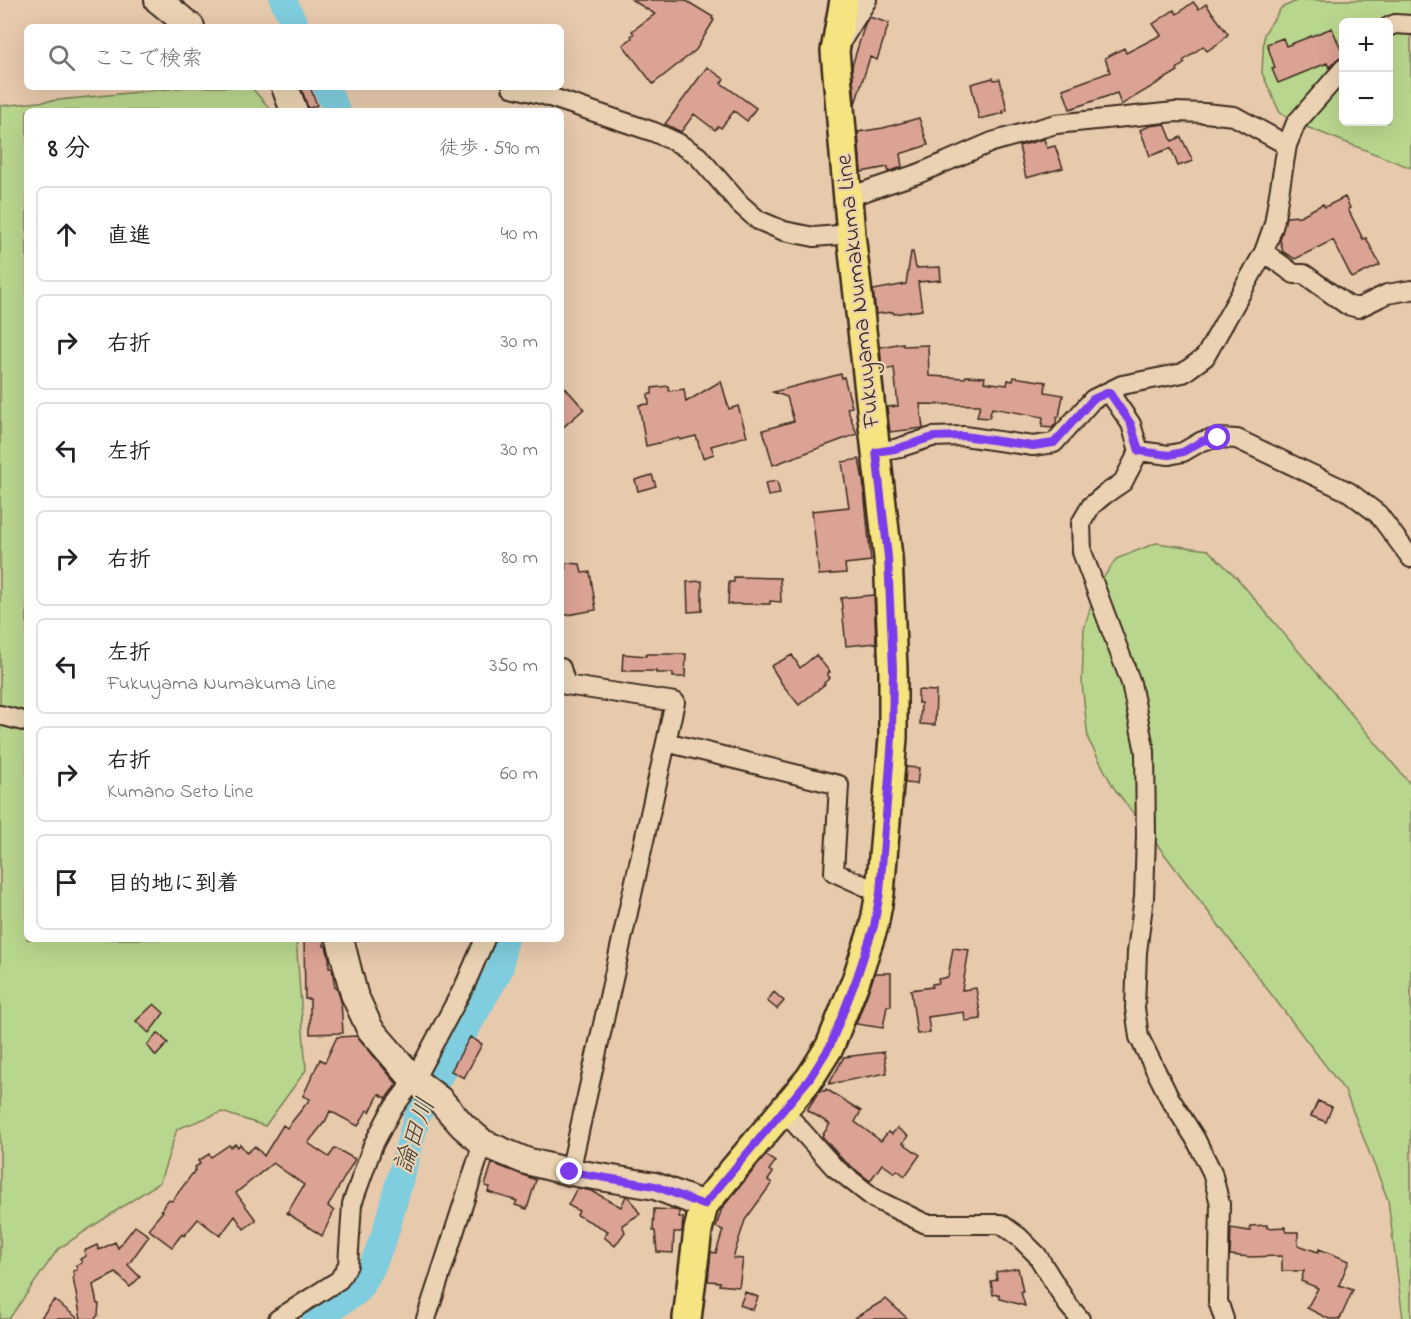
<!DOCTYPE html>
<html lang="ja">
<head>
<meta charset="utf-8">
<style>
	:root { --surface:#fff; --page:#f2f2f2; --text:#202124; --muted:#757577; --line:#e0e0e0 }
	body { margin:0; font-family:"Indie Flower","Klee One",sans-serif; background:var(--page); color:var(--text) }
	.controls { position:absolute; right:18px; top:18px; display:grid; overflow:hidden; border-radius:9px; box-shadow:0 6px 24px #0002 }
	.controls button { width:54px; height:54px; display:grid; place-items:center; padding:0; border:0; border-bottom:2px solid var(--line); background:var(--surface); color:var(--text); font:30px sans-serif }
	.stop { position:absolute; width:18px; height:18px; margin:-14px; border:4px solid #7c3aed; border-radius:50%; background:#fff }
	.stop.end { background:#7c3aed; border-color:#fff; box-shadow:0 2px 6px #0008 }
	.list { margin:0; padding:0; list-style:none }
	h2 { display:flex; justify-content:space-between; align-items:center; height:78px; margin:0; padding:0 24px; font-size:26px }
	h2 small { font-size:20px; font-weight:400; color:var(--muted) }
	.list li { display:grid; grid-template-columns:39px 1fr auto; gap:18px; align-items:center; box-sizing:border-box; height:96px; margin:0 12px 12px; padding:0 12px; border:2px solid var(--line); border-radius:9px }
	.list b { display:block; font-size:22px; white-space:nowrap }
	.list p { margin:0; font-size:20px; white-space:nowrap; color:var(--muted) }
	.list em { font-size:20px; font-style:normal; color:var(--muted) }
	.icon { flex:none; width:33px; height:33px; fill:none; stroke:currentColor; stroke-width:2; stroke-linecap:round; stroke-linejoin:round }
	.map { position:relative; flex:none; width:1411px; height:1319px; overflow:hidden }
	.search { position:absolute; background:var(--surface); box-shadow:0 6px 24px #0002; left:24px; top:24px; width:540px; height:66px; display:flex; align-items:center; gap:15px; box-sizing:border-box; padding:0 21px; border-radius:9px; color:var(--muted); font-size:22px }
	.panel { position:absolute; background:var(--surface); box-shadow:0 6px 24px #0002; left:24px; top:108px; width:540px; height:834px; border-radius:9px }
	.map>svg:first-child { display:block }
	.green { fill:#b9d68e; stroke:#7a8056; stroke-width:1.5; fill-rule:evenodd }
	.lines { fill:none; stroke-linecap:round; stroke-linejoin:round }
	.river { stroke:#7fcdde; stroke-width:27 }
	.building { fill:#dba394; stroke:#3b2a1e; stroke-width:1.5 }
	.street-casing { stroke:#3b2a1e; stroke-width:22 }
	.secondary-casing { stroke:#3b2a1e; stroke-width:30 }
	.primary-casing { stroke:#3b2a1e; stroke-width:32 }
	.street { stroke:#ead2b2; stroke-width:18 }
	.secondary { stroke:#ead2b2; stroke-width:26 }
	.primary { stroke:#f6e381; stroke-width:27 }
	.route { stroke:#7c3aed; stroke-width:8 }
	.labels { text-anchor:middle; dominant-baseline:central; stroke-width:4.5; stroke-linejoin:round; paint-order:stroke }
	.street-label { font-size:24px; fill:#3b2a1e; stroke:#ead2b2 }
	.water-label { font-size:26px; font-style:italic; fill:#45423b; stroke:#ead2b2 }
</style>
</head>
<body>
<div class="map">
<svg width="1411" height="1319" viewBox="0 0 1411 1319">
	<rect width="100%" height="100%" fill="#e7c9ac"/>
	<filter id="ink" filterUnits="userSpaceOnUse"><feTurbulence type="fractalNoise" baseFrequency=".0167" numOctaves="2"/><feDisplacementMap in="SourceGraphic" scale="12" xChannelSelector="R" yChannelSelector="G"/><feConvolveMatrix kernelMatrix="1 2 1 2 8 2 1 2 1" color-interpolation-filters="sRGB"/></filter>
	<g filter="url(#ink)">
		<path class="green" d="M1299,0H1411V168L1304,126L1280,113L1262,73L1264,34L1281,8ZM1344,22H1388V122H1344Z
			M188,87H251L272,111H27V939H296L306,1070L265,1126L222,1112L177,1129L160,1182L58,1249L9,1319H0V106Z
			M1156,543L1208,550L1237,578L1411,785V1319H1403L1388,1200L1345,1091L1114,788L1088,739L1082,683L1084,629L1096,588L1116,559Z"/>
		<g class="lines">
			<path class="river" d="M283,0L296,27
				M326,87L337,111
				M315,1319L358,1291L371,1269L385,1234L418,1113L500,969L504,939"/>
		</g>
		<path class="building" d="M632,0H685L713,17L712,19L714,20L696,50L653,84L623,45L632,38L631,36L634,34L632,31L655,14Z
			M1193,2L1199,9L1206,4L1228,34L1223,40L1207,51L1203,46L1183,61L1185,63L1177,69L1178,71L1121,105L1117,93L1070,109L1063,89L1110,72L1105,58L1124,48L1126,53L1161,35L1153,24L1174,10L1177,14Z
			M869,17L889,23L877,60L870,57L855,104L852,66L865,24Z
			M1332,28L1344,57L1336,60L1329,68L1327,63L1278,83L1272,69L1275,68L1267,44L1283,38L1286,46Z
			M707,67L724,79L721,83L756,108L747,121L734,111L721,128L718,126L715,130L694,114L681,132L665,124Z
			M993,78L994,80L1000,79L1007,110L1003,111L1004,113L979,119L971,84Z
			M301,87H310L317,105L308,109Z
			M919,118L928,145L900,154L902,167L888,172V167L861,172L858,132L883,128Z
			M1165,124L1172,141L1181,137L1193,161L1178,166L1171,148L1150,156L1140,130L1150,126Z
			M1044,139L1047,148L1055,146L1063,168L1026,178L1019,146Z
			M1345,197L1350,208L1348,209L1363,239L1366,238L1380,265L1352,278L1333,240L1295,259L1283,252L1280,240L1286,217L1300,216L1323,204L1325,207Z
			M911,252H913L916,268L940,267L941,280L918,282L922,310L894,314L893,312L876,314L873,290L906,284Z
			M903,343V346L928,345L929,376L965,378L966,376L985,377L984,382L1007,385L1008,380L1013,381L1014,377L1046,382L1045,392L1063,395L1059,417H1057L1056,423L1052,428L1042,427L1043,417L992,408L989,418L977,417L980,405L920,404L923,428L890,432L887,407L898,406L894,368L882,370L880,347Z
			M841,374L842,378L844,377L852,407L847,408L857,434L773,465L763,430L794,421L787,397L773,392Z
			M721,381L729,409L738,406L747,436L711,446L714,454L703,458L696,436L680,440L679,438L646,446L639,405L649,404L648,394H652V388L668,386L669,391L684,389L686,402Z
			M561,383L584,409L561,429Z
			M859,459L863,480L871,561L845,564L846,573L819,575L812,511L849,507L842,462Z
			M652,475L656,486L638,491L635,480Z
			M777,481L780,494L768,496L765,483Z
			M565,563L580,564L582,573L590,572L596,610L561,616V571L566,570Z
			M734,577L780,578L781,602L770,601V604H728L729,582H734Z
			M702,581V611L688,612L687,582Z
			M874,595L876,643L846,646L841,598Z
			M623,654L646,656V654H686L685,677H673V673H656V671H622Z
			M792,655L800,668L816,655L830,672L827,674L830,678L824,683L825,684L799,705L782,684L771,666Z
			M918,690L936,691L935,725L920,724L921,703H918Z
			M906,767L919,768L917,784L905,783Z
			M304,939H325L324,946H326L329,958V968H332L335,988H337L341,1001L343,1033L310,1034V999H305Z
			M953,948L969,950L962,990L976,988L981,1019L965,1021L964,1012L928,1017L930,1033L917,1034L911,990L932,987V984L939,983L938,979L948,977Z
			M875,973H891V1006H887L883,1028L856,1024Z
			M774,992L784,1001L777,1009L767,1001Z
			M154,1004L164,1013L149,1033L136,1021Z
			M158,1033L168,1043L156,1056L147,1045Z
			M357,1036L397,1084L386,1098L379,1094L370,1112L367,1110L358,1126L330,1111L326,1120L308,1143L329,1157L335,1148L355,1159L328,1206L334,1211L322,1236L287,1213L304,1185L273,1163L236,1193L256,1220L244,1229L235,1216L220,1236L198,1219L184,1236L182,1234L172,1247L148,1229L163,1211L161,1210L168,1200L172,1201L196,1169L195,1167L200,1164L198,1161L209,1154L211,1157L229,1145L231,1147L235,1144L238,1147L240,1144L247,1153L255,1146L264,1156L283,1125L287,1128L310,1099L303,1096L320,1059L325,1062L337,1037Z
			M470,1037L482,1044L464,1078L451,1071Z
			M884,1052L887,1073L829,1084L844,1057Z
			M826,1089L861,1111L855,1122L881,1141L888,1132L892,1134L897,1128L908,1136L903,1143L920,1155L905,1176L897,1170L895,1173L882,1164L870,1181L842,1159L822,1136L830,1124L807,1110L819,1091H825Z
			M1318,1101L1332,1107L1326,1122L1311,1116Z
			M766,1155L775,1162L769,1170L773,1173L768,1180L772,1183L745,1220L733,1258L743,1259L739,1287L719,1285L720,1282L708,1281L711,1252L716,1253L723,1230L716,1227L722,1208Z
			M492,1163L536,1180L527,1209L515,1205L517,1201L488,1192L490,1187L485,1186Z
			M577,1188L592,1191L621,1207L626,1196L629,1197L640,1214L622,1225L625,1232L615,1246L604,1237L608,1231L577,1215L579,1211L568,1205Z
			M654,1209L674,1210L679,1211V1217H683L682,1232H674L673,1253L657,1252L655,1231H653Z
			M1267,1225V1228L1286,1227V1232H1298V1245L1318,1252L1319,1249L1349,1261L1339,1285L1353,1290L1340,1319H1329L1307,1308L1318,1288L1301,1281L1304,1271H1282V1256L1250,1257L1230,1255L1231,1228L1250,1231V1226Z
			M135,1226L149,1236L128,1265L140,1277L130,1287L116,1273L93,1285L97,1304H99L98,1315L95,1319H81L73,1278L74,1277L73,1271L77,1270L76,1265L82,1263L80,1259L86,1256L84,1251L97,1245L99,1250L115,1242L118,1248Z
			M1018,1268L1023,1292H1021L1025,1306L1000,1299L999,1294L993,1295L991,1281L997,1280L996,1272Z
			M745,1292L758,1297L753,1310L740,1305Z
			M886,1299L908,1319H853Z
			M54,1300L79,1319H40Z"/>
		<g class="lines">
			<g class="street-casing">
				<path id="street" d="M1388,27L1395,24L1411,25
					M841,42L867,0
					M512,87L544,95L654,132L678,143L698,156L740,204L758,220L784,231L814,237L851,234
					M848,197L920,173L992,142L1056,124L1175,112L1205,113L1234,116L1287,145L1296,123L1344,68
					M1264,252L1294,274H1304L1347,305L1358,308L1387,294L1411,290
					M1109,392L1131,424L1139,451L1123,482L1104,495L1091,506L1081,523L1082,552L1131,683L1145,752L1146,835L1144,897L1137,952L1135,1008L1139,1037L1169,1097L1195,1138L1212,1172L1220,1204L1218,1301L1224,1319
					M1139,451L1169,455L1183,452L1202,441L1218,438L1237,439L1349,492L1378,514L1411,558
					M876,452L895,449L932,437L964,436L1033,446L1054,443L1093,399L1122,385L1183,373L1205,357L1264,252L1274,224L1287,145
					M561,668L566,685L675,702L570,1172
					M0,715L27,722
					M666,742L839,785L834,872L880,893
					M783,1110L834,1167L875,1199L926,1224H1001L1019,1237L1037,1255L1068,1305L1080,1319
					M278,1319L339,1280L348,1265L352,1204L373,1145L391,1111L414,1080L465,985L485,939
					M426,1319L483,1143"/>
			</g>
			<g class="secondary-casing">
				<path id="secondary" d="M158,0L191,27
					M285,87L294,111
					M340,939L354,994L370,1029L414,1080L439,1099L463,1126L483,1143L526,1161L570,1172L655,1186L704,1205"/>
			</g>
			<g class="primary-casing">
				<path id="primary" d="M687,1319L698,1230L704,1205L810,1078L830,1046L856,980L874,926L880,893L893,738V669L888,557L851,234L835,51L844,0"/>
			</g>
			<use href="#street" class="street"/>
			<use href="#secondary" class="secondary"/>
			<use href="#primary" class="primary"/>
		</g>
	</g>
	<g class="lines" filter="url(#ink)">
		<path class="route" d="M570,1172L655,1186L704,1205L810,1078L830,1046L856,980L874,926L880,893L892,738L893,669L888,557L876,452L895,449L933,437L964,436L1033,446L1054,443L1093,399L1109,392L1131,424L1139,451L1169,455L1183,452L1202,441L1218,438"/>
	</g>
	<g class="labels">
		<g class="street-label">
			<text transform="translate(859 291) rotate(-96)">Fukuyama Numakuma Line</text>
		</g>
		<g class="water-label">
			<text transform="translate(416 1136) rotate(-71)">論田川</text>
		</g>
	</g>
</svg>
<div class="controls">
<button>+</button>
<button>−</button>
</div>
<div class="stop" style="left:1218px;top:438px"></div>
<div class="stop end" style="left:570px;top:1172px"></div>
<div class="search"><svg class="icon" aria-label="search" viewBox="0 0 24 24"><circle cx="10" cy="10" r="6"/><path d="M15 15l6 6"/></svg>ここで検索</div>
<section class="panel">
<h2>8 分<small>徒歩 · 590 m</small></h2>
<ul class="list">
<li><svg class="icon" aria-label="ahead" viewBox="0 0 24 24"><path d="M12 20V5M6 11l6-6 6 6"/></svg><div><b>直進</b></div><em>40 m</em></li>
<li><svg class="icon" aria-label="right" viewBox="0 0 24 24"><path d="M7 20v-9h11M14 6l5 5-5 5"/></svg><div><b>右折</b></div><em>30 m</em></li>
<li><svg class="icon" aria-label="left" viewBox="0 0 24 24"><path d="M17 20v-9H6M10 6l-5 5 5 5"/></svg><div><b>左折</b></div><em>30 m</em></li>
<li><svg class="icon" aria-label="right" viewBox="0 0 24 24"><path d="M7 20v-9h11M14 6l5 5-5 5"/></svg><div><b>右折</b></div><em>80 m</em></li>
<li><svg class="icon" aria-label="left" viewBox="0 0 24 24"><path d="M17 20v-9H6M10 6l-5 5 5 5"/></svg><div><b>左折</b><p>Fukuyama Numakuma Line</p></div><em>350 m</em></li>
<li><svg class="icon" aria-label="right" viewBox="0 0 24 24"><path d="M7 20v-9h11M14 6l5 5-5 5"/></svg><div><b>右折</b><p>Kumano Seto Line</p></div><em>60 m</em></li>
<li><svg class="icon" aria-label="arrive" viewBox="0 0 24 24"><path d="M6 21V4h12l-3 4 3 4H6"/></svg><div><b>目的地に到着</b></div></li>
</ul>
</section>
</div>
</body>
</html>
